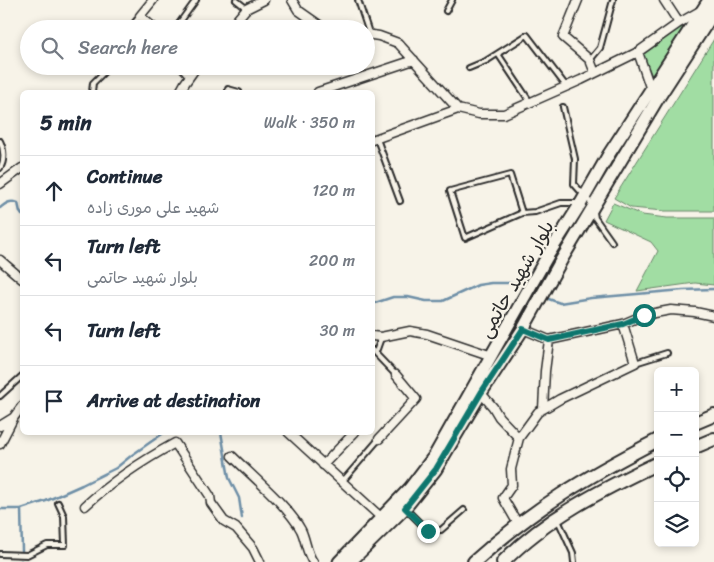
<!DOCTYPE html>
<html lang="en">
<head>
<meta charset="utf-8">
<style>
	:root { --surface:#fff; --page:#f6f6f7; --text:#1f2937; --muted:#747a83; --line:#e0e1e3 }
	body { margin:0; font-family:Sriracha,"Playpen Sans Arabic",sans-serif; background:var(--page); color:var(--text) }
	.controls { position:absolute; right:15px; bottom:15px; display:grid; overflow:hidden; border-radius:8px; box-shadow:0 2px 8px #0003 }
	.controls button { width:45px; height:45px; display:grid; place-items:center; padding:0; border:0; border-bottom:1px solid var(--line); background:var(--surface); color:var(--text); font:25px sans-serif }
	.stop { position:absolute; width:15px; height:15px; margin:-11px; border:4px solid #0f766e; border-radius:50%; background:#fff }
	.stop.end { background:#0f766e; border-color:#fff; box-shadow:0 1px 5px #0008 }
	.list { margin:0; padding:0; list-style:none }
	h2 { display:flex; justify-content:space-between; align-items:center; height:65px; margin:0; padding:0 20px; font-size:21px }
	h2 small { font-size:16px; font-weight:400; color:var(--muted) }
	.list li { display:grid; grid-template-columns:32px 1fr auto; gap:15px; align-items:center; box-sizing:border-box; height:70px; padding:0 20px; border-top:1px solid var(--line) }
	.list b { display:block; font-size:19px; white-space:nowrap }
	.list p { margin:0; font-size:16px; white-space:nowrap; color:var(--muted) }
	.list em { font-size:16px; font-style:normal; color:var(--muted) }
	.icon { flex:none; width:28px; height:28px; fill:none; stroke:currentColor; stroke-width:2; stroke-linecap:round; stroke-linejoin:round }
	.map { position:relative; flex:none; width:714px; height:562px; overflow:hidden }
	.search { position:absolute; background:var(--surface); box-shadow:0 2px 8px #0003; left:20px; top:20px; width:355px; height:55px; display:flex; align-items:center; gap:12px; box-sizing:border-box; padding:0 18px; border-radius:28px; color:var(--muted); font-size:19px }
	.panel { position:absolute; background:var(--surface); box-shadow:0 2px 8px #0003; left:20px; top:90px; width:355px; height:345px; border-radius:8px }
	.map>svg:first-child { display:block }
	.green { fill:#a1dda3; stroke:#668467 }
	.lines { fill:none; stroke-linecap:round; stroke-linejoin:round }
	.stream { stroke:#6e8fa7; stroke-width:2.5 }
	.lane-casing { stroke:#2b2b2b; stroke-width:8 }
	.street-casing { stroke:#2b2b2b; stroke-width:11 }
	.secondary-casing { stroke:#2b2b2b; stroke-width:15 }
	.primary-casing { stroke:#2b2b2b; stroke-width:16 }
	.lane { stroke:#f7f3e8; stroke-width:4 }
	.street { stroke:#f7f3e8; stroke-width:8 }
	.secondary { stroke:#f7f3e8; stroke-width:11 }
	.primary { stroke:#f7f3e8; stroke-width:12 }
	.route { stroke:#0f766e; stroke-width:6 }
	.labels { text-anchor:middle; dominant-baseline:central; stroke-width:4.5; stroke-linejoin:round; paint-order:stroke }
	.street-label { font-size:19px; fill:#2b2b2b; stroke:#f7f3e8 }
</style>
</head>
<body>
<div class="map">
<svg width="714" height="562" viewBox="0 0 714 562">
	<rect width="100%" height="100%" fill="#f7f3e8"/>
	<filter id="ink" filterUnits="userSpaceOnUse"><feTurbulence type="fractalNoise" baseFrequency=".02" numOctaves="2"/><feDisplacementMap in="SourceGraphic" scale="10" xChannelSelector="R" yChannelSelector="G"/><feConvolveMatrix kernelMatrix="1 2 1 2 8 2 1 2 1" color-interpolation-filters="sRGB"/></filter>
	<g filter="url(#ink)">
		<path class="green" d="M687,22L689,24L653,78L643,55Z
			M714,39V211H664L631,208L614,198Z
			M613,203L642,215L667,218H714V285L695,283L637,291L658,251L651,242L604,220Z"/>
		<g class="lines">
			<path class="stream" d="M0,208C6,203 10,200 18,203L20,212L22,215
				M543,297L560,303L591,298L683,290L714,289
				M372,304L393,297H408L426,301H443L478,285L491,283H513
				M221,432L229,478L239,498L242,518
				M0,509H21L46,501L82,485L116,468L132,455L165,432
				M21,509L22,551
				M21,562V561"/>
			<g class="lane-casing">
				<path id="lane" d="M236,0L246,8
					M358,0L369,33
					M446,11L452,0
					M129,29L140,16
					M175,29L196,0
					M498,54L530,102
					M590,60L600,48L613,0
					M469,68L486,61L527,35L566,86
					M228,89L239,92
					M92,92L93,83L110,66
					M563,107L575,159L574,184L593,205
					M377,139L400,201
					M0,141C4,149 5,161 0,168
					M594,212L595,218L612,242
					M522,213L510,175L450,191L465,238L522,213L535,212L561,203H579
					M372,350L396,375
					M376,352L381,338
					M635,363L667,353
					M0,396L22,376
					M342,482L379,439
					M406,509L428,531L441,530L464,510
					M558,520L573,553L574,562
					M0,554L27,555L47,545H65L64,516L58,503"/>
			</g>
			<g class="street-casing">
				<path id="street" d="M153,0L140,16L155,29
					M292,0L298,10L325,29
					M578,0L563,37L590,60L595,73
					M664,0L679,23
					M229,29L246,9L264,0
					M366,34L379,36L398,43L458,109L479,114H504L581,80L638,52L679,23L714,3
					M638,52L651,90
					M182,66L190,75
					M180,92L185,83L197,66
					M318,92L414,60
					M372,140L458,109
					M0,184L22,168
					M0,260L22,279
					M523,329L549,340L623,324L644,315L671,310L695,312L714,316
					M372,336L381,337L410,331L427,334L492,356
					M481,393L493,407L499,417L519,438
					M543,409L545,371L549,340
					M0,426L13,418
					M288,432L385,521
					M379,439L416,399L396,375
					M0,444L14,417L22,406
					M232,456C252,476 288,506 301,530C306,540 306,552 313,562
					M323,465L355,432
					M85,506C112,481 142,461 175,443L210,496L211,503L224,521L236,528L253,548L260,562
					M518,524L503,498L512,485L511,469L519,438L538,412L560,399L635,363L623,324"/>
			</g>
			<g class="secondary-casing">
				<path id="secondary" d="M339,562L410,488L435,455L548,255L581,203L609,154L709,0
					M350,562L405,508L436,469L481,393L523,329L562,259L657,100L714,12"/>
			</g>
			<g class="primary-casing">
				<path id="primary" d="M695,423L714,415
					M695,447L714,439
					M474,562C532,509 588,476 658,440
					M503,562C546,518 603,489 658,463"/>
			</g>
			<use href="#lane" class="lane"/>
			<use href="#street" class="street"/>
			<use href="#secondary" class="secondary"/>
			<use href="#primary" class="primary"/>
		</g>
	</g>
	<g class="lines" filter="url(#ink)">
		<path class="route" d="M428,531L405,508L436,469L481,393L523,329L549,340L623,324L644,315"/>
	</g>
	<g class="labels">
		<g class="street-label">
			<text transform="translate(516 279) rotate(-60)">بلوار شهید حاتمی</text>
		</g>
	</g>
</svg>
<div class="controls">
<button>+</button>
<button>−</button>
<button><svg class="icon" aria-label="locate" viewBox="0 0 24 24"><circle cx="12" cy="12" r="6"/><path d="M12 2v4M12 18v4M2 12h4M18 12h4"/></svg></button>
<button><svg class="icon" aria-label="layers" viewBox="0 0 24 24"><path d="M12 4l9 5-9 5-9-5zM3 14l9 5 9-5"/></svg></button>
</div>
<div class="stop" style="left:644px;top:315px"></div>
<div class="stop end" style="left:428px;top:531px"></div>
<div class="search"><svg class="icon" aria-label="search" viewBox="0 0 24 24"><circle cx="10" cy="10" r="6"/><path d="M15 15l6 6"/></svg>Search here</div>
<section class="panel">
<h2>5 min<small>Walk · 350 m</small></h2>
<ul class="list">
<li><svg class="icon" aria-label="ahead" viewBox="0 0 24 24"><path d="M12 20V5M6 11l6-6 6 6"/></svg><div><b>Continue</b><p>شهید علی موری زاده</p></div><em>120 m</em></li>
<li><svg class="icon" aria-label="left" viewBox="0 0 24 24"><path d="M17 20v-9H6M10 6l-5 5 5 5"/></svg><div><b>Turn left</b><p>بلوار شهید حاتمی</p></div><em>200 m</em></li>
<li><svg class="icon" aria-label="left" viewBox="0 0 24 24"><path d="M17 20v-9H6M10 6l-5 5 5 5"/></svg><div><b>Turn left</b></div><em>30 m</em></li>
<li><svg class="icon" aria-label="arrive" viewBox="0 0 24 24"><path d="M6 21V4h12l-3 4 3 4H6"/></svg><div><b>Arrive at destination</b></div></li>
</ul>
</section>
</div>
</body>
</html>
